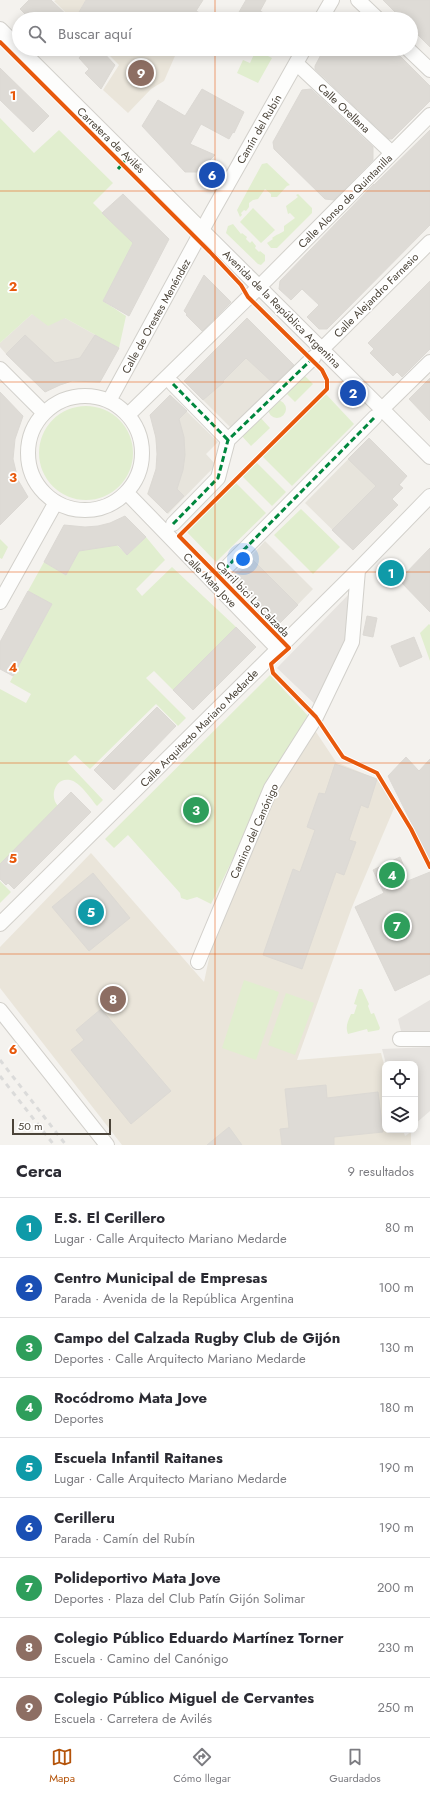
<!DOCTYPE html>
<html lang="es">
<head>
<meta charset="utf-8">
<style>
	:root { --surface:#fff; --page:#f2f2f3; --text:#2b2b33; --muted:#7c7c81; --line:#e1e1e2; --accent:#b45309 }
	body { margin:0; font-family:Jost,sans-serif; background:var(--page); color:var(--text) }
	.controls { position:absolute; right:12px; bottom:12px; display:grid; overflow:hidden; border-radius:8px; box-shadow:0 2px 10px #0003 }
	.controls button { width:36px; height:36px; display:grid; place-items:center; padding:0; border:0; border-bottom:1px solid var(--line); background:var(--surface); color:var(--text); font:20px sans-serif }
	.scale { position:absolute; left:12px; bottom:10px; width:99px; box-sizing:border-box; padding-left:4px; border:2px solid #4b4439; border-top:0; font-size:11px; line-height:14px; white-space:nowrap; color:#4b4439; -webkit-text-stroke:3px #fff; paint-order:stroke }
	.you { position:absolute; left:243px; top:559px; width:14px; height:14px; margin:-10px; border:3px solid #fff; border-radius:50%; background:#1a73e8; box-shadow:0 0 0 6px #1a73e833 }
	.badge { display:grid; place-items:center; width:26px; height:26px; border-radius:50%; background:var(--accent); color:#fff; font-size:13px; font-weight:700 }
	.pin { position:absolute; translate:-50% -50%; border:2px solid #fff; box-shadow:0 1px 4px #0006 }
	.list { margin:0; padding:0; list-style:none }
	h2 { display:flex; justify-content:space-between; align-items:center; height:52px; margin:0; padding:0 16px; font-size:17px }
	h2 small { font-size:13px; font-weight:400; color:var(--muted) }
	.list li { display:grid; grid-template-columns:26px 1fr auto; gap:12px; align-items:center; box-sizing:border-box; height:60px; padding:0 16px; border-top:1px solid var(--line) }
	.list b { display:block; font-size:15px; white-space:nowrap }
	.list p { margin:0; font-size:13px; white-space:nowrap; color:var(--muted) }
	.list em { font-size:13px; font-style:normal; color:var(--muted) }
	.icon { flex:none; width:22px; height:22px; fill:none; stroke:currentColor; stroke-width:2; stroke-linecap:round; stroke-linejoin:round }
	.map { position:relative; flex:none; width:430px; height:1145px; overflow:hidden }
	.search { position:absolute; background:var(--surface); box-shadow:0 2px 10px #0003; left:12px; right:12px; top:12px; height:44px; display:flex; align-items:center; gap:10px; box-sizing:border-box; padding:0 14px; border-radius:22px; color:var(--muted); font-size:15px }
	.sheet { height:592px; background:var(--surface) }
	nav { display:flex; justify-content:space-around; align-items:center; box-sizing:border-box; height:56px; border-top:1px solid var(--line); background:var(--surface); font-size:11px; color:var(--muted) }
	nav a { display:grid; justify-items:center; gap:2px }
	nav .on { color:var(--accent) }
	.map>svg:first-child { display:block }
	.residential { fill:#e7e4dc }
	.education { fill:#eae5da }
	.green { fill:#e1eecf }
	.parking { fill:#e6e3df }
	.building { fill:#dedbd6; stroke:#dcd9d4 }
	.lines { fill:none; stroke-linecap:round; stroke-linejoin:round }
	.minor-casing { stroke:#d2d0cb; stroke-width:16 }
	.minor { stroke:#fdfdfc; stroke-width:14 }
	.rail { stroke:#dbdbda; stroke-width:3; stroke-dasharray:5 5; stroke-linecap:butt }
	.quiet { stroke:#00873e; stroke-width:3; stroke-dasharray:6 3; stroke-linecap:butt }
	.cycleway-casing { stroke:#fff; stroke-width:6 }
	.cycleway { stroke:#e8590c; stroke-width:4 }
	.grid { fill:none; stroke:#e8590c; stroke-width:1; stroke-opacity:0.55 }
	.labels { text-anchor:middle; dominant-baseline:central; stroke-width:3.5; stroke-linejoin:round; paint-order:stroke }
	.street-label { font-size:11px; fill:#4b4439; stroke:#fff }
	.grid-label { font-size:13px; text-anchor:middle; font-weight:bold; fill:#e8590c; stroke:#fff; stroke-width:3.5; stroke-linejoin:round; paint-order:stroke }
</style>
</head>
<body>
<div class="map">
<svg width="430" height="1145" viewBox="0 0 430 1145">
	<rect width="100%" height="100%" fill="#f4f2ee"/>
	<path class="residential" d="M32,314L65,318L119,348L100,382L72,381L60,385L45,392L6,354L0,347V343Z
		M247,318L294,365L231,428L184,381Z
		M170,395L218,442L206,454L216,465L168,514L147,494L156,469L157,454L154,424L150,415Z
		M369,438L407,476L399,484L403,488L392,499L398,505L353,550L305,503Z
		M265,541L313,589L278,625L231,577Z"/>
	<path class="education" d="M56,0H86L80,10L97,19H72L54,1Z
		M103,49H178L164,81L151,89L128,113L103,90L119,65Z
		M314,729L336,762L377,779L395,806L352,907L297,1060L381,1053L385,1068V1130H403L405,1136L411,1132V1145H122L0,988V947L91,853L204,982L211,949L276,790Z"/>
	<path class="green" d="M256,50L272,58L258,83L237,73L243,60L250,63Z
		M0,118L34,153L59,130L113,183L93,203L133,243L103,301L126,316L119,348L65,318L48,326L32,314L0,343Z
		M267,163L290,185L287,186L277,197H271V194L265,189L258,199L253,200L249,203V207L246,211L244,210L241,213L242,215L240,217L237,210L262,164Z
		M298,194L312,208V213L277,248H271L267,243L273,239L272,238C277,234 280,234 284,231V226L295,218L290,213L288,214L286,206L298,197L296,195Z
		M253,208L275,230L261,243L240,222Z
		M233,224L241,234L242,233L247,237L246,239L250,243L252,241L256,246L255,248L259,252L260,251L265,255V261L261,265L258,264L226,233L228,226Z
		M302,373L313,384L295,402L284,391Z
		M324,392L354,424L292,486L261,455Z
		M268 409a9 9 0 1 1 18 0a9 9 0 1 1-18 0Z
		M39 453a47 47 0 1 1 94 0a47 47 0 1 1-94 0Z
		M259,416L270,428L251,446L240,434Z
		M254,460L286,492L272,506L240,474Z
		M234,481L266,513L216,562L185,530Z
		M301,509L340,547L313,574L274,535Z
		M146,537L165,560L136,589L142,596L172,567L236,627L173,690L154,671L146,678L186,718L178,726L156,704L90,769L75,755L67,762L103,800L97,806C90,798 80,782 70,780C55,777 49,797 58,806L0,865V689L26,703L31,694L10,682L52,604L28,591L44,562L66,575L80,549L116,544L127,555Z
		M0,539L8,547L2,559L0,558Z
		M429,624L430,625V661L420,633Z
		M270,675L311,719L269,784L211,904L197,897L187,900L181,898L180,893L128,835L114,848L105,839Z
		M0,881L11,892L0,903Z
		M244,980L279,992L256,1060L222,1048Z
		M359,989H362L369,1004L368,1006L371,1014L374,1013L380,1028L379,1030L368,1032L367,1029L348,1034C345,1027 348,1021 351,1014H354L357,1005L354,1004Z
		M286,993L314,1003L295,1055L268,1045Z"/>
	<path class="parking" d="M352,591L350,641L318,707L277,668Z
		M430,1000V1031H401L398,1019Z
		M430,1047V1111L415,1124V1064H386L382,1049Z"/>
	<path class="building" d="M29,0H51L71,19H30L20,9Z
		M86,0H203L196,11L211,19H75Z
		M246,0H266L260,11L275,19H235Z
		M383,0H430V47L411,28V19H402Z
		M87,49H100L115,65L101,89L85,73L89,69L79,58Z
		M324,49H393L430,86V101L392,139H389L315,69V66Z
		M0,68L49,116L33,132L0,100Z
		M202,89L244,112L234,133L233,132L229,139L201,124L190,144L215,155L198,172H185L142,126L158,100L185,116Z
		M311,89L373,147V160L334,200L325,199L274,149L273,142L302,90Z
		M430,130V225L327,329H319L307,317L319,305L302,289L291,300L279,289L280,281L374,184V185Z
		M123,194L169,239L129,316L103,301L133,243L102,213Z
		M204,275L231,302L202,331L186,315L187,314L184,311Z
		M430,281V349L402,377L397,372L393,376L370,353L374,349L368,343Z
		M247,318L294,365L274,384L246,358L223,381L224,382L203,400L184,381Z
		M25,335L55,363L80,358L95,335L119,348L100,382L72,381L60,385L45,392L6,354Z
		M430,378V421L409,399Z
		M0,392L23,416L15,439L13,459L18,480L28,497L0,525Z
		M170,395L187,411L179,419L184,437L185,455L183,470L177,489L184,496L167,513L148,494L156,469L157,454L156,438L150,415Z
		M369,438L407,476L399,485L403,488L392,499L398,505L353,550L332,530L376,486L348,459Z
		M125,516L146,537L127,555L118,545L79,551L66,575L44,562L64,525L85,527L98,526L110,523Z
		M430,548V612L399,580L394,585L380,572L389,563L403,576Z
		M253,560L298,605L278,625L233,579Z
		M28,591L52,604L13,676L0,669V642Z
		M367,616L377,618L373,637L363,635Z
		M236,627L256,647L193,710L173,690Z
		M414,637L422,657L400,667L391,646Z
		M157,707L176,726L114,790L94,770Z
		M406,757L419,771L430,759V860L388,776Z
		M335,764L377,779L368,808L361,805L349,840L356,842L344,875L336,872L302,969L263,955L293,869L300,872L315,830L307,827L319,793L325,794Z
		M71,792L91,812L14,889L8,883L6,885L0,879V864Z
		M400,857L405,869L383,891L373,870Z
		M430,872V974L395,991L355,907L384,893L383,891Z
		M93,873L130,918L89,951L52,907Z
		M101,1009L171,1091L131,1124L71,1050L84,1040L76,1030Z
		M326,1085L327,1098L378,1092L383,1132L334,1137V1145H282L280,1129L289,1128L285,1089Z
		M229,1127L242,1145H207Z"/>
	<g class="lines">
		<g class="minor-casing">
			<path id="minor" d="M358,0L378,19
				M321,19L332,0
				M0,29L19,48
				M20,49L430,457
				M408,49L430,70
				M296,63L392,153
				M322,349L430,242
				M0,369L44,413
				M173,384L228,440
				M28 453a57 57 0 1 1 114 0a57 57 0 1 1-114 0Z
				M109,401L211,214L304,49
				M382,409L430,362
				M128,415L259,287L430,115
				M127,493L278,649
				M173,524L218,478L228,440L314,357
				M218,576L375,417
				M0,602L56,502
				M0,924L358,570L430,496
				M198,962L271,788L316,717L352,642L358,570
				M0,1010L107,1145
				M400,1039H430"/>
		</g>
		<use href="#minor" class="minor"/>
		<path class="rail" d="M0,1060L66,1145
			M0,1076L54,1145"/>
		<path class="quiet" d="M118,169L129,156
			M173,384L228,440
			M173,524L218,478L228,440L314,357
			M218,576L375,417"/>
		<g class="cycleway-casing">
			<path id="cycleway" d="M0,42L210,252L241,285L248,297L322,370L327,380V389L179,536L289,648L271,664L273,673L316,717L343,757L377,773L411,829L430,867"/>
		</g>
		<use href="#cycleway" class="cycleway"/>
	</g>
	<path class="grid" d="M215,0V19M215,49V1145M0,191H430M0,382H430M0,572H430M0,763H430M0,954H430"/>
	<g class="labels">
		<g class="street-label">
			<text transform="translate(344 108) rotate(43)">Calle Orellana</text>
			<text transform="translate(259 129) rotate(-60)">Camín del Rubín</text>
			<text transform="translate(111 140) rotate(44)">Carretera de Avilés</text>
			<text transform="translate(345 201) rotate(-45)">Calle Alonso de Quintanilla</text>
			<text transform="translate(376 295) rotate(-45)">Calle Alejandro Farnesio</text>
			<text transform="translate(282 309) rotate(45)">Avenida de la República Argentina</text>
			<text transform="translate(156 316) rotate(-61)">Calle de Orestes Menéndez</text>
			<text transform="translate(210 580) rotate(46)">Calle Mata Jove</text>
			<text transform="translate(253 599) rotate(46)">Carril bici La Calzada</text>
			<text transform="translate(199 728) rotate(-45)">Calle Arquitecto Mariano Medarde</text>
			<text transform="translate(254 831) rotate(-66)">Camino del Canónigo</text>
		</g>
	</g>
	<g class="grid-label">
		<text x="13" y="100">1</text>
		<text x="13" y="291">2</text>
		<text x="13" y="482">3</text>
		<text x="13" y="672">4</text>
		<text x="13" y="863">5</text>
		<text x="13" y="1054">6</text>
	</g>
</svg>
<div class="controls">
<button><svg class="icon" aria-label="locate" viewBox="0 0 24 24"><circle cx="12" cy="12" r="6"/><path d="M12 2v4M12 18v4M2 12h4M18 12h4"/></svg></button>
<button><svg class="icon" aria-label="layers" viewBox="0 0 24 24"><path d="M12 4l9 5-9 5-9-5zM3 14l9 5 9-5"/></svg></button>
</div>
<div class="scale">50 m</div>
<div class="you"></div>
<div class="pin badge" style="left:391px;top:573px;background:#0f9aa8">1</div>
<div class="pin badge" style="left:353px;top:393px;background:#1a4fb4">2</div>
<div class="pin badge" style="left:196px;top:810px;background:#2e9e5b">3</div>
<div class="pin badge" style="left:392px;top:875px;background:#2e9e5b">4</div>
<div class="pin badge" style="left:91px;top:912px;background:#0f9aa8">5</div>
<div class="pin badge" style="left:212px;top:175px;background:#1a4fb4">6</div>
<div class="pin badge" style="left:397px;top:926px;background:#2e9e5b">7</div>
<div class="pin badge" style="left:113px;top:999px;background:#8d6e63">8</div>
<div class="pin badge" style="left:141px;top:73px;background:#8d6e63">9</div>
<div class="search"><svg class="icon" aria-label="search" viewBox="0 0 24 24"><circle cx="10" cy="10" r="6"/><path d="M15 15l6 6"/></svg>Buscar aquí</div>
</div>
<section class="sheet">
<h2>Cerca<small>9 resultados</small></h2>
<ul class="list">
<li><span class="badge" style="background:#0f9aa8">1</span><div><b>E.S. El Cerillero</b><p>Lugar · Calle Arquitecto Mariano Medarde</p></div><em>80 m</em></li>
<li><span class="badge" style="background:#1a4fb4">2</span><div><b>Centro Municipal de Empresas</b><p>Parada · Avenida de la República Argentina</p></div><em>100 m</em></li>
<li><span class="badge" style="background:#2e9e5b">3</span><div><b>Campo del Calzada Rugby Club de Gijón</b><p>Deportes · Calle Arquitecto Mariano Medarde</p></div><em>130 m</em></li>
<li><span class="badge" style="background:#2e9e5b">4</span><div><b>Rocódromo Mata Jove</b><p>Deportes</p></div><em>180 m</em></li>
<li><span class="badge" style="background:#0f9aa8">5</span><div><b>Escuela Infantil Raitanes</b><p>Lugar · Calle Arquitecto Mariano Medarde</p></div><em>190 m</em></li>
<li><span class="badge" style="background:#1a4fb4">6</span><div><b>Cerilleru</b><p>Parada · Camín del Rubín</p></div><em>190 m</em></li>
<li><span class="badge" style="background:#2e9e5b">7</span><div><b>Polideportivo Mata Jove</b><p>Deportes · Plaza del Club Patín Gijón Solimar</p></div><em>200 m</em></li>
<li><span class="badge" style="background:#8d6e63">8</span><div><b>Colegio Público Eduardo Martínez Torner</b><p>Escuela · Camino del Canónigo</p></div><em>230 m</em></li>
<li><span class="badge" style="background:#8d6e63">9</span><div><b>Colegio Público Miguel de Cervantes</b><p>Escuela · Carretera de Avilés</p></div><em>250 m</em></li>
</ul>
</section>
<nav>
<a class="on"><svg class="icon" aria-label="map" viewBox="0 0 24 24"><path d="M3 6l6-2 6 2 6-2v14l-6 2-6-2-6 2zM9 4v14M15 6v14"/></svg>Mapa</a>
<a><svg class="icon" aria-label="directions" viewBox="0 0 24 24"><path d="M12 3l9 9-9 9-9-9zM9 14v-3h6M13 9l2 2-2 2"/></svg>Cómo llegar</a>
<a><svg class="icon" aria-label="saved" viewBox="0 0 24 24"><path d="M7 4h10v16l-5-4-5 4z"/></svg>Guardados</a>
</nav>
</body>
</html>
